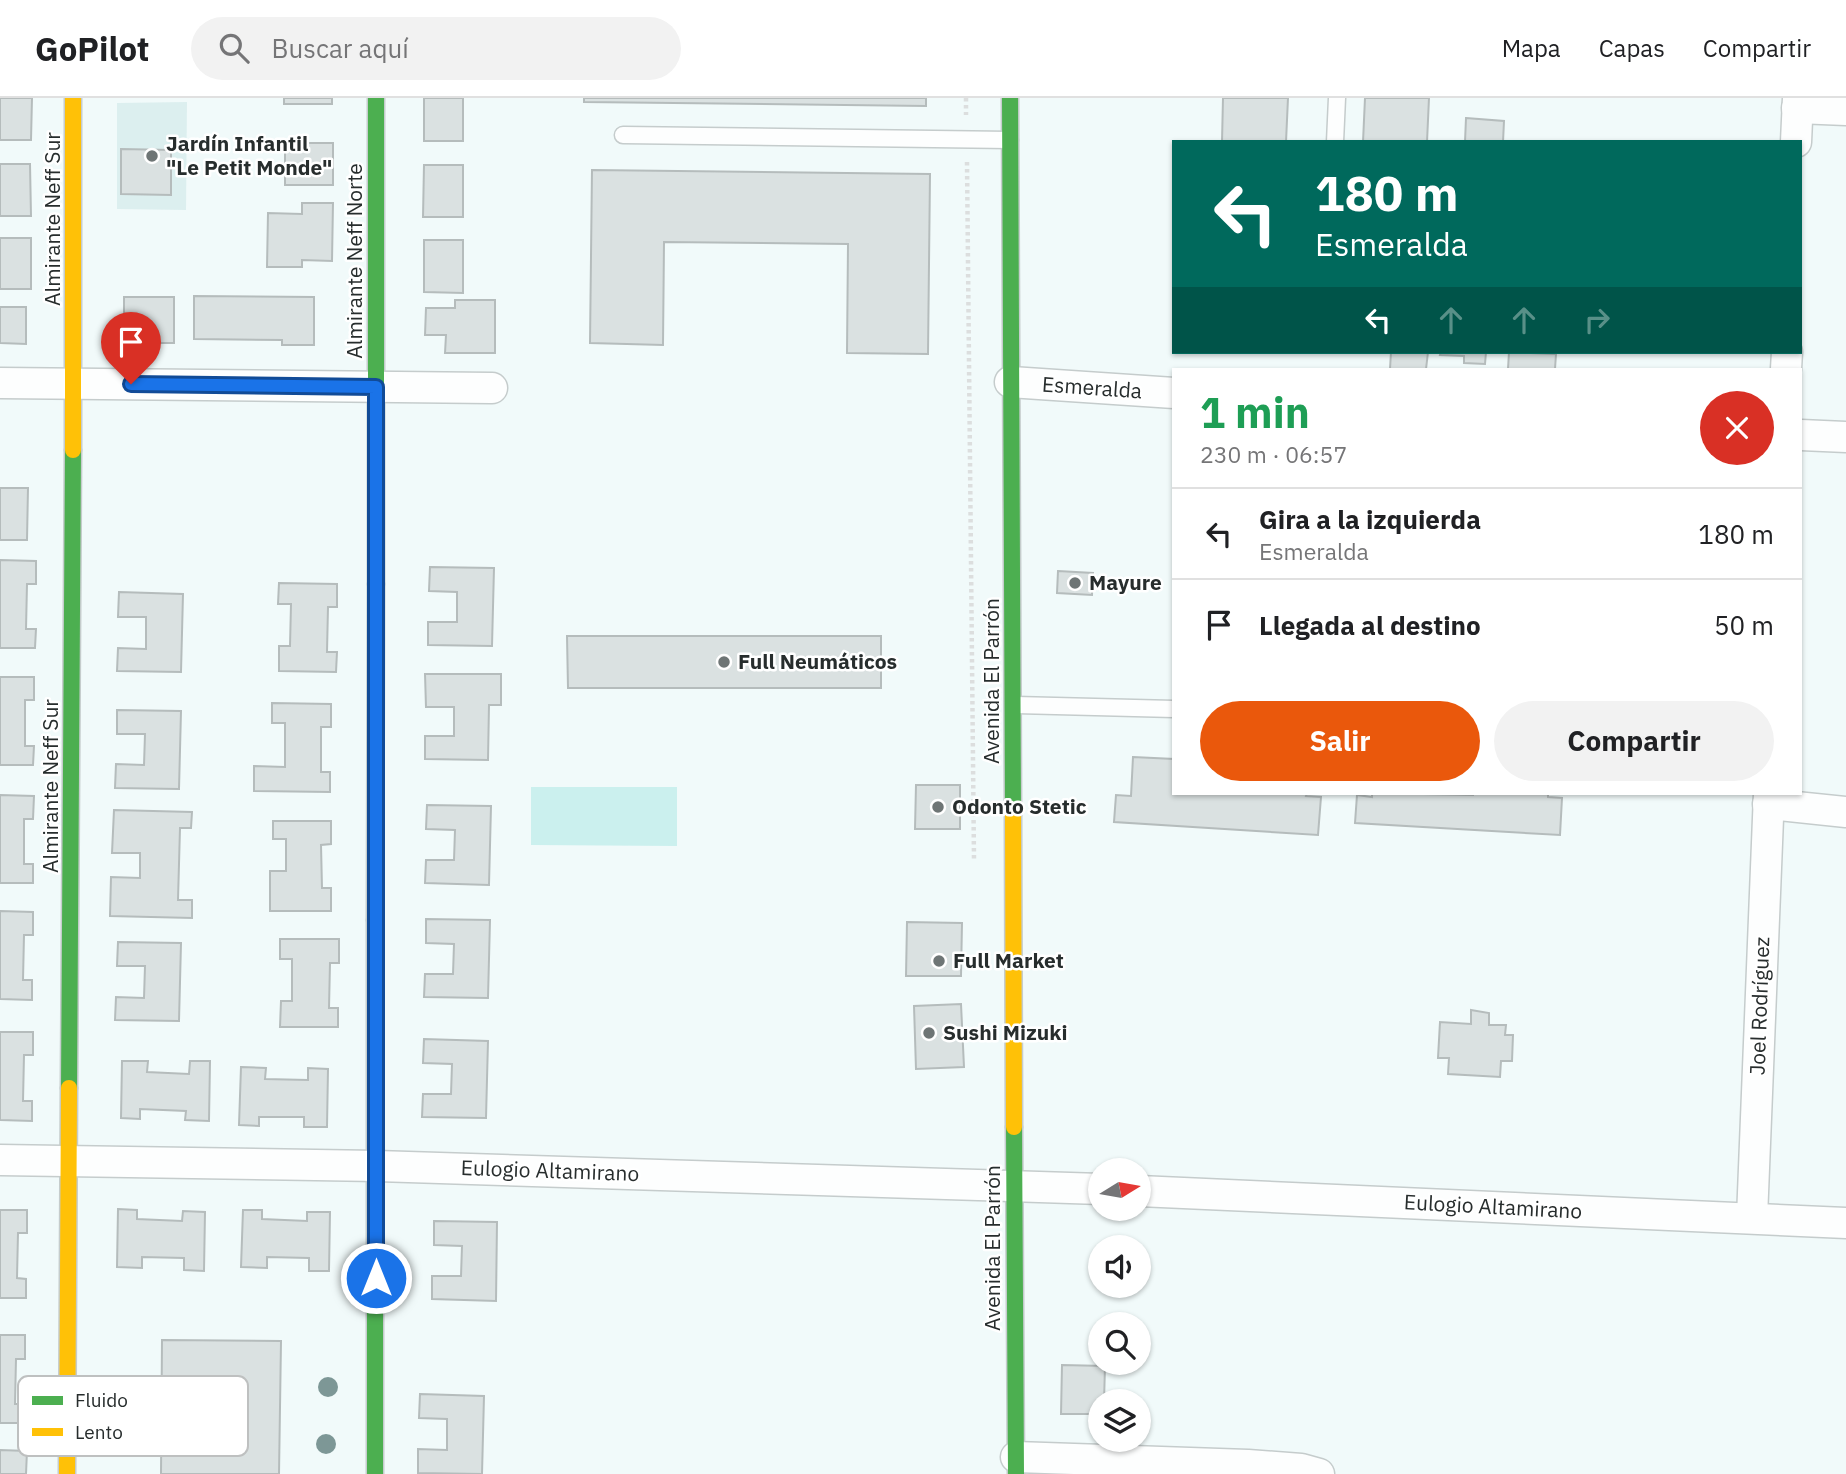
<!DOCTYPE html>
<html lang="es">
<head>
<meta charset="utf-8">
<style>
  body { margin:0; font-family:"IBM Plex Sans",sans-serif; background:#f2f2f2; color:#202124; height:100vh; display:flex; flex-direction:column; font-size:26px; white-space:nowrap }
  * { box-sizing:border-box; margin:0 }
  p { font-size:23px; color:#757577 }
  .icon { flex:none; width:38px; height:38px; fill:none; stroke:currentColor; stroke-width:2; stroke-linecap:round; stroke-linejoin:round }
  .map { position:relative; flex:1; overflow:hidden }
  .sheet { position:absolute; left:1172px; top:270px; width:630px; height:427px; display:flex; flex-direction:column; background:#fff; border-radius:0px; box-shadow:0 2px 5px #0004 }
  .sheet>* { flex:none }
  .top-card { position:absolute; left:1172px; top:42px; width:630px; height:214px; border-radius:0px; box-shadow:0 2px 5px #0004; background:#00695c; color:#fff; overflow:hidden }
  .needle { width:46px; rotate:79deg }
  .buttons { position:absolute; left:1088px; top:1060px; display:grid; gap:14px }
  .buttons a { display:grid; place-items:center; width:63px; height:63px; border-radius:50%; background:#fff; box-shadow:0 2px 5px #0004; font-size:35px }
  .pin { position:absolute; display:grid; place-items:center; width:60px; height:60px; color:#fff; margin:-72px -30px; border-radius:50% 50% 50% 0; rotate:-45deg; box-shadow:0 0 7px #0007 }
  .pin .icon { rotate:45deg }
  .me { position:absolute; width:77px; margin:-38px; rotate:0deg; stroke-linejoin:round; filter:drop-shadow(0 0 5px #0008) }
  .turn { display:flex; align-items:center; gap:24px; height:147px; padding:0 28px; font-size:32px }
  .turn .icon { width:91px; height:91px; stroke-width:2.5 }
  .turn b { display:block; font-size:49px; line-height:60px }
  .lanes { display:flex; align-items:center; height:66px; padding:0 28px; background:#0003; justify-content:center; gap:35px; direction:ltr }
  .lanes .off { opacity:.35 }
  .round { display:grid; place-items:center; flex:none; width:74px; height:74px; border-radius:37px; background:#f2f2f2 }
  .headline { display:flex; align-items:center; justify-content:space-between; height:119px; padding:0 28px }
  h1 { font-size:42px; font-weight:700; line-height:52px; color:#1e9e55 }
  .primary-button { display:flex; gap:14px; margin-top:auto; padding:14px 28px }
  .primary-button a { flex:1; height:80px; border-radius:42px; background:#ea580c; color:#fff; font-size:28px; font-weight:700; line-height:80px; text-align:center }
  .primary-button a+a { background:#f2f2f2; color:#202124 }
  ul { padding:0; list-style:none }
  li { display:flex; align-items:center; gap:21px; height:91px; padding:0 28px; border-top:2px solid #e0e0e0 }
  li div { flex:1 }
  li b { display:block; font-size:26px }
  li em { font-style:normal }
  header { display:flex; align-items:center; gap:42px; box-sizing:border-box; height:98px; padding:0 35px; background:#fff; border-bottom:2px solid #e0e0e0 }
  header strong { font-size:33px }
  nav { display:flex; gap:38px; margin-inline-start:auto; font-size:24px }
  .search { width:490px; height:63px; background:#f2f2f2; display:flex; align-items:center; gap:18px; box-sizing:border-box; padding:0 24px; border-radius:38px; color:#757577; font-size:26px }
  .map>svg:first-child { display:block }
  .built { fill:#dcefef }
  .green { fill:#cbf0ee }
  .building { fill:#dae1e1; stroke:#b5bcbc; stroke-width:2 }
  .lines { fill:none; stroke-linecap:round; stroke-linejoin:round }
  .lane-casing { stroke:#c5cccc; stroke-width:19 }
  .street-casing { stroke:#c5cccc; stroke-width:33 }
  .fast-casing { stroke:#c5cccc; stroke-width:19 }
  .slow-casing { stroke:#c5cccc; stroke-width:19 }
  .path { stroke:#dcdede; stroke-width:4.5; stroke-dasharray:3.5 3.5; stroke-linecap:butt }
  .lane { stroke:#fdfefe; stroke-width:16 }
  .street { stroke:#fdfefe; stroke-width:30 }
  .fast { stroke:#4caf50; stroke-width:16 }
  .slow { stroke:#ffc107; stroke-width:16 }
  .tree { fill:#7d9796 }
  .route-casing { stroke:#114b97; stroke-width:18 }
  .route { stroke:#1a73e8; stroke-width:12 }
  .poi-dot { fill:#6e7575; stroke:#fff; stroke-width:2.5 }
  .labels { text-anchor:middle; stroke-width:5; stroke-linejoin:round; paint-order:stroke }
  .poi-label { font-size:21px; font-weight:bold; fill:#272d2d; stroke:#fff; text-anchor:start }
  .street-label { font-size:21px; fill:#272d2d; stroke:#fff }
  .key { fill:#fff; stroke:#bec0c0; stroke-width:2 }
  .key-label { font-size:19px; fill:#272d2d }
</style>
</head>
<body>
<header>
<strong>GoPilot</strong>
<div class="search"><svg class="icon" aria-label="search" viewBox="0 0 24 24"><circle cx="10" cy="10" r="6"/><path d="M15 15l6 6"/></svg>Buscar aquí</div>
<nav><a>Mapa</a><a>Capas</a><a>Compartir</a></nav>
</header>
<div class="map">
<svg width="1846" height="1376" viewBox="0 0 1846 1376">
  <rect width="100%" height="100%" fill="#f1fafa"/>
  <!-- built -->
  <polygon class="built" points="187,4 186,112 117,111 117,5"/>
  <!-- green -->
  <polygon class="green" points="531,689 677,689 677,748 531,747"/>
  <!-- building -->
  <g class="building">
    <polygon points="0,0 32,0 31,42 0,42"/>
    <rect x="284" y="0" width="48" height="6"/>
    <rect x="424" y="0" width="39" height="43"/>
    <polygon points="584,0 926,0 926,8 584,4"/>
    <polygon points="1223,0 1288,0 1286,44 1222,44"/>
    <polygon points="1365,0 1429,0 1427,44 1363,44"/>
    <polygon points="1466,20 1504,23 1503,44 1465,44"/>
    <rect x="285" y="45" width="48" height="42"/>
    <polygon points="121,51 171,52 171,97 121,96"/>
    <polygon points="0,66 30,66 31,118 0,118"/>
    <polygon points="424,67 463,67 463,119 423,119"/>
    <polygon points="592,72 930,76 928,256 847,255 848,146 664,144 663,247 590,245"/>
    <polygon points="302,105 333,105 332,163 302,162 302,169 267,169 268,115 302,116"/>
    <rect x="0" y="140" width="31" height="51"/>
    <polygon points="424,142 463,142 463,195 424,194"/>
    <polygon points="194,198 314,199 314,247 282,247 282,242 194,241"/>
    <rect x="124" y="199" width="50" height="46"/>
    <polygon points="455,202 495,202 495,255 445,255 446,237 425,237 426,210 455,210"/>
    <polygon points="0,209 26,209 26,246 0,245"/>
    <polygon points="1391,254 1428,254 1426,271 1390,271"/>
    <polygon points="1441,254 1486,254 1485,266 1464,265 1464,258 1440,257"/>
    <polygon points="1509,254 1556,256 1555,271 1508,271"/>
    <polygon points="0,390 28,390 27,442 0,442"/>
    <polygon points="0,462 36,463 36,486 27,486 26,531 36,531 35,550 0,550"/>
    <polygon points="430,469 494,470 492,548 428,547 428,524 457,524 457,494 429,493"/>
    <polygon points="1058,473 1093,475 1092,497 1057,495"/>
    <polygon points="279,485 337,486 337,509 328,509 327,554 337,554 336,574 279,573 279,548 290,548 291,506 278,506"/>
    <polygon points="119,494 183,496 181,574 117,573 118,550 146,551 146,519 118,519"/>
    <polygon points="567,538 881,538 881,590 568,590"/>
    <polygon points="425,576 501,576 501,607 489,607 488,662 425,661 425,638 454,638 454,609 426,609"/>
    <polygon points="0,579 34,579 34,602 25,602 25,648 34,648 33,667 0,667"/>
    <polygon points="272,605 331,606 331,629 321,629 321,674 330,674 330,694 254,693 254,668 285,669 285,625 272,625"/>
    <polygon points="117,612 181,613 179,691 115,690 116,666 144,667 145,636 117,636"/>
    <polygon points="1133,659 1174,661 1174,695 1307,695 1306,698 1321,699 1318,737 1114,724 1116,697 1131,698"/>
    <polygon points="916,687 960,687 960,731 915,731"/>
    <polygon points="1372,695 1473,697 1473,695 1548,695 1548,699 1562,700 1560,737 1355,725 1357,697 1372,699"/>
    <polygon points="0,697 34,698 33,721 24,721 24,766 33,766 33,785 0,785"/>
    <polygon points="427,707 491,708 489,787 425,785 426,762 454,762 455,732 426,731"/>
    <polygon points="114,712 192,714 191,730 180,730 178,802 192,802 192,820 110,818 111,779 140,780 140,755 112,755"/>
    <polygon points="273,723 331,723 331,746 321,747 322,790 331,790 331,813 270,813 270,773 286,773 286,741 273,741"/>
    <polygon points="0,813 33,814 33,837 24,837 23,882 32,882 32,902 0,901"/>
    <polygon points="426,821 490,822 488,900 424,899 425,876 453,876 454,846 426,845"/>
    <polygon points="907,824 962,825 961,878 906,878"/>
    <polygon points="280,841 339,841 339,865 330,865 329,910 338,910 338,929 280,929 281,903 292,903 292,861 280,861"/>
    <polygon points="118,844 181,845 179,923 115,922 116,899 144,900 145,868 117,868"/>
    <polygon points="961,906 964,969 916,971 914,908"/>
    <polygon points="1471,912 1489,915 1489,927 1506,927 1505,937 1513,937 1512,963 1501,963 1500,979 1448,976 1449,960 1438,960 1440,924 1471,926"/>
    <polygon points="0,934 33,934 33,957 24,957 23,1003 32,1003 32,1023 0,1022"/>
    <polygon points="424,941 488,943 486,1020 422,1019 423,996 451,996 452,966 423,965"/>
    <polygon points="122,963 148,963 147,974 189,976 190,963 210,963 209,1023 185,1022 186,1013 140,1011 140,1021 121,1020"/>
    <polygon points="241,969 266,970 265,981 308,982 308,970 328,971 327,1029 304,1029 304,1019 259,1019 259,1028 239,1027"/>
    <polygon points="118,1111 137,1112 137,1121 182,1123 183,1113 205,1114 204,1173 184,1172 184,1160 142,1159 142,1170 117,1169"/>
    <polygon points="0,1112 27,1112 27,1135 18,1135 17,1180 26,1181 26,1200 0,1200"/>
    <polygon points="243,1112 262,1112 262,1121 307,1123 307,1114 330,1114 329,1173 309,1173 309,1160 267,1159 267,1170 241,1169"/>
    <polygon points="434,1123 497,1124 496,1203 432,1201 432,1178 461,1178 462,1148 434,1147"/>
    <polygon points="0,1237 25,1237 25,1261 16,1261 15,1306 24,1306 24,1325 0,1325"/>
    <polygon points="162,1242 281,1243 279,1376 161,1376"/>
    <polygon points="1062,1267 1105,1268 1104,1304 1101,1304 1101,1316 1061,1316"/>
    <polygon points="420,1296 484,1298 482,1376 418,1375 418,1351 447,1352 447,1321 419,1320"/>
    <polygon points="0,1352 27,1353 26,1376 0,1376"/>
  </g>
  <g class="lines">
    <!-- lane casing -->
    <g class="lane-casing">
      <g id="lane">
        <polyline points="623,37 1010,42"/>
        <polyline points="1335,44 1337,0"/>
        <polyline points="1014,607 1174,611"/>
      </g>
    </g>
    <!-- street casing -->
    <g class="street-casing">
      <g id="street">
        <polyline points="1797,10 1846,12"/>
        <polyline points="1796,44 1798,0"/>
        <polyline points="1786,271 1787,254"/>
        <polyline points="1010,284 1174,295"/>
        <polyline points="0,285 492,290"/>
        <polyline points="1801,337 1846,339"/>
        <polyline points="1768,706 1846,714"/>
        <polyline points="0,1062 377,1068 1101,1091"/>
        <polyline points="1139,1093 1846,1125"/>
        <polyline points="1752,1120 1769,695"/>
        <polyline points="1016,1359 1248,1367 1301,1371 1319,1376"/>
      </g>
    </g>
    <!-- fast casing -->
    <g class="fast-casing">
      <g id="fast">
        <polyline points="1010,0 1013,716"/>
        <polyline points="376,486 376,0"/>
        <polyline points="69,990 73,352"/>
        <polyline points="1014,1029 1016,1376"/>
        <polyline points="375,1376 375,822"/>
      </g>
    </g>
    <!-- slow casing -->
    <g class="slow-casing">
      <g id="slow">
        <polyline points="73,0 73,352"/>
        <polyline points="1013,716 1014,1029"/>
        <polyline points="375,822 376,486"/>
        <polyline points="67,1376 69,990"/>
      </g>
    </g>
    <!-- path -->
    <g class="path">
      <polyline points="966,0 966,17"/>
      <polyline points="967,64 974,762"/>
    </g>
    <!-- lane -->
    <use href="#lane" class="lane"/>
    <!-- street -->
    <use href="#street" class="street"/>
    <!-- fast -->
    <use href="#fast" class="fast"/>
    <!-- slow -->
    <use href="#slow" class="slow"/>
  </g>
  <!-- trees -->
  <g class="tree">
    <circle cx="328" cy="1289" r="10"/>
    <circle cx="326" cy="1346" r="10"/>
  </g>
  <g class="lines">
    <!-- route casing -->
    <g class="route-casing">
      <polyline id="route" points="131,286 376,289 376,1180"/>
    </g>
    <!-- route -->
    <use href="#route" class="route"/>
  </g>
  <!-- markers -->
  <g class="poi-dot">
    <circle cx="152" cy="58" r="7"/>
    <circle cx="1075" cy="485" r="7"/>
    <circle cx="724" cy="564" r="7"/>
    <circle cx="938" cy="709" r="7"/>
    <circle cx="939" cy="863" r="7"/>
    <circle cx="929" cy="935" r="7"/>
  </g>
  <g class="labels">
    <!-- poi labels -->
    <g class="poi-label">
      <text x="166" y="53">Jardín Infantil<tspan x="166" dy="24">"Le Petit Monde"</tspan></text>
      <text x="1089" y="492">Mayure</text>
      <text x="738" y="571">Full Neumáticos</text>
      <text x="952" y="716">Odonto Stetic</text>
      <text x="953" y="870">Full Market</text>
      <text x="943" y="942">Sushi Mizuki</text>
    </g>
    <!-- street labels -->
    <g class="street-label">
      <text transform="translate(53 121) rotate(-90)" y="7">Almirante Neff Sur</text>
      <text transform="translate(355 163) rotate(-90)" y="7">Almirante Neff Norte</text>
      <text transform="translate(1092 290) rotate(4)" y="7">Esmeralda</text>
      <text transform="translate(992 583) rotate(-90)" y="7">Avenida El Parrón</text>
      <text transform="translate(51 688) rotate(-90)" y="7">Almirante Neff Sur</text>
      <text transform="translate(1760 908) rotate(-88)" y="7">Joel Rodríguez</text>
      <text transform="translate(550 1073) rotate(2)" y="7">Eulogio Altamirano</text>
      <text transform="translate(1493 1109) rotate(3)" y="7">Eulogio Altamirano</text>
      <text transform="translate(993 1150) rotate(-90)" y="7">Avenida El Parrón</text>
    </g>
  </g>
  <!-- legend -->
  <rect x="18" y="1278" width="230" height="80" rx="10" class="key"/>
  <rect x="32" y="1298" width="31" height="9" fill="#4caf50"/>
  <rect x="32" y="1330" width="31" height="8" fill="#ffc107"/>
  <g class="key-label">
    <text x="75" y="1309">Fluido</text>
    <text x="75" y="1341">Lento</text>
  </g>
</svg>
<div class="buttons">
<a><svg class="needle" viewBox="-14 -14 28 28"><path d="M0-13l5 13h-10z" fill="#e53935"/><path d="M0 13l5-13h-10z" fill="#757577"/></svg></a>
<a><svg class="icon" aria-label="sound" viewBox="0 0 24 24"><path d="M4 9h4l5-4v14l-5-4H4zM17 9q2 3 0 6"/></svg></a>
<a><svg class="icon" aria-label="search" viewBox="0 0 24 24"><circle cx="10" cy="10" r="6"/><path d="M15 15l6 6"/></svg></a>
<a><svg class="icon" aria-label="layers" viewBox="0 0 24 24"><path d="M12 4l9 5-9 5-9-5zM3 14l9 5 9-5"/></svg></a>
</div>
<div class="pin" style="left:131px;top:286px;background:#d93025"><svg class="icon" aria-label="arrive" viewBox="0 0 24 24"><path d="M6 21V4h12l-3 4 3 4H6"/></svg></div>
<svg class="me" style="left:376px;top:1180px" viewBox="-20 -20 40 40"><circle r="17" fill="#1a73e8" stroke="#fff" stroke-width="3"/><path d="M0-11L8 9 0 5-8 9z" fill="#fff"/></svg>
<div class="top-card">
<div class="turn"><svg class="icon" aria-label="left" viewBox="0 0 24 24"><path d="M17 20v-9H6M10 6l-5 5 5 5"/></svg><div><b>180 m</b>Esmeralda</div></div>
<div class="lanes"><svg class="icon" aria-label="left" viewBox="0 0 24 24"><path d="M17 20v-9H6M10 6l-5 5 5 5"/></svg><svg class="icon off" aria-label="ahead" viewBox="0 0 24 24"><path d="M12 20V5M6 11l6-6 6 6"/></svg><svg class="icon off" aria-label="ahead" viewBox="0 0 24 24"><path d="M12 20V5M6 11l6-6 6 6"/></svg><svg class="icon off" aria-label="right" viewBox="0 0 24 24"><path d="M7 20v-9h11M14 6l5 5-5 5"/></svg></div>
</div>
<section class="sheet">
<div class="headline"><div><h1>1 min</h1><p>230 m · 06:57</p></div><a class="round" style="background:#d93025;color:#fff"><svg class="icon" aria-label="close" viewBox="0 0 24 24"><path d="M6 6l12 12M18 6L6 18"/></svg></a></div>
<ul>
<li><svg class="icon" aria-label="left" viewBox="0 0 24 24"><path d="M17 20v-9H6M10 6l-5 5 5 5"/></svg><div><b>Gira a la izquierda</b><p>Esmeralda</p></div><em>180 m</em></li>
<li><svg class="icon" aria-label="arrive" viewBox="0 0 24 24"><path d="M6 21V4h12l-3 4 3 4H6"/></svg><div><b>Llegada al destino</b></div><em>50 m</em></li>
</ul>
<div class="primary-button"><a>Salir</a><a>Compartir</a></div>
</section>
</div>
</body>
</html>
